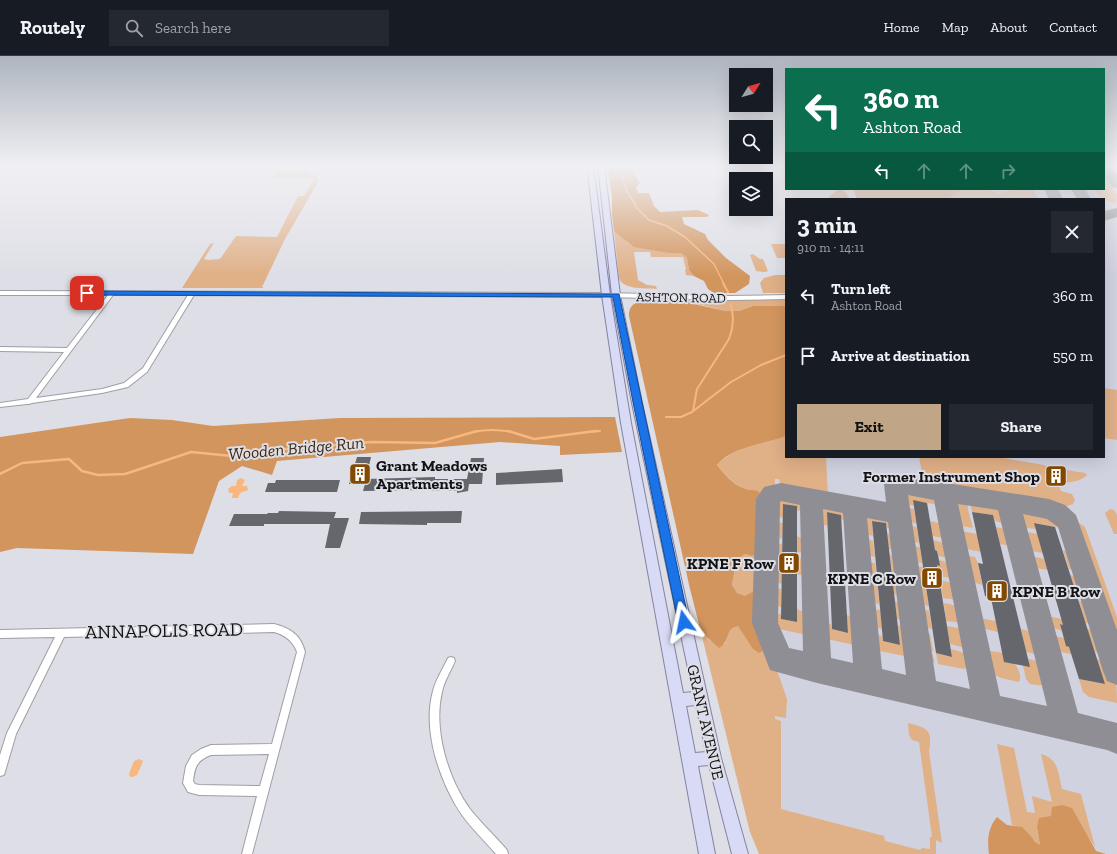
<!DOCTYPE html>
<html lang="en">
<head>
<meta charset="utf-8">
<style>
  body { margin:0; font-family:"Zilla Slab",serif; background:#242831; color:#f1f3f6; height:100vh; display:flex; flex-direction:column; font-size:15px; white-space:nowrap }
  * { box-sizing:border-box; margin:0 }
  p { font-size:13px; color:#9ea1a6 }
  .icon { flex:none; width:22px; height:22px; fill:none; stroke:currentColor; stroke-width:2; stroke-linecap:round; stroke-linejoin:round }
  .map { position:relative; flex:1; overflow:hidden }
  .drawer { position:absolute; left:785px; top:142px; width:320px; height:260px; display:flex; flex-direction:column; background:#171b24; border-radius:0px; box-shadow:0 4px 16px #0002 }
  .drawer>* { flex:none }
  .hud { position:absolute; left:785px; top:12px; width:320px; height:122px; border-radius:0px; box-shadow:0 4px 16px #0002; background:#0b6e4f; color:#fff; overflow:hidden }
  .needle { width:26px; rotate:53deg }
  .fabs { position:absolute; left:729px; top:12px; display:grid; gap:8px }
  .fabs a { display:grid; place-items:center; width:44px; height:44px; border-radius:0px; background:#171b24; box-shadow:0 4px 16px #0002; font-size:20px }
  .pin { position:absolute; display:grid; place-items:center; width:34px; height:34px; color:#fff; margin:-17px; border-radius:8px; box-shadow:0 2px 6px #0006 }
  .me { position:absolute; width:44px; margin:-22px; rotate:348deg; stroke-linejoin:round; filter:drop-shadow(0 0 3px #0008) }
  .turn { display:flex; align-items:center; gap:14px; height:84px; padding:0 12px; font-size:18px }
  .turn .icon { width:52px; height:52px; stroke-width:2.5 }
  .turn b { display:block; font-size:28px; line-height:34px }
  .lanes { display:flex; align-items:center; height:38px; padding:0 12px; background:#0003; justify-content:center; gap:20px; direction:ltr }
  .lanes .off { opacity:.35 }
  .round { display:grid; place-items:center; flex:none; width:42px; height:42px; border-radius:0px; background:#242831 }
  .summary { display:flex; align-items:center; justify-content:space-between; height:68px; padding:0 12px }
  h1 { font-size:24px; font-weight:700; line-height:30px }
  .button { display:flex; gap:8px; margin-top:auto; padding:8px 12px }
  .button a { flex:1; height:46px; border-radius:0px; background:#c0a687; color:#111; font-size:16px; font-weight:700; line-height:46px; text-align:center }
  .button a+a { background:#242831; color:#f1f3f6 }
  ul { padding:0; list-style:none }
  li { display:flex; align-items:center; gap:12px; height:60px; padding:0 12px }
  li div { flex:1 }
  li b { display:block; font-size:15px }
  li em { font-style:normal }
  header { display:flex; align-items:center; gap:24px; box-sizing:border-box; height:56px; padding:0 20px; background:#171b24; border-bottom:1px solid #363941 }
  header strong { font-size:19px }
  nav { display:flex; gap:22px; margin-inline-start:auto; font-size:14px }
  .search { width:280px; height:36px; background:#242831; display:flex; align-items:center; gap:10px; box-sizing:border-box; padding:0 14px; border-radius:0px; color:#9ea1a6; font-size:15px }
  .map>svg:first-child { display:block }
  .built { fill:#d1d2e0 }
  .green { fill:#e0b087 }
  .forest { fill:#d2955d }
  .water { fill:#f7b77e }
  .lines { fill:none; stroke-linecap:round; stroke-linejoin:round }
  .stream-far2 { stroke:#f7b77e; stroke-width:1.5 }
  .stream-far1 { stroke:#f7b77e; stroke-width:2 }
  .stream { stroke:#f7b77e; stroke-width:2.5 }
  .taxiway { fill:#8e8e94; fill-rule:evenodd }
  .building { fill:#66676d }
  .minor-casing { stroke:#9e9ea5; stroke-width:2 }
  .primary-casing { stroke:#8284a2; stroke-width:2 }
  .minor { fill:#fff; fill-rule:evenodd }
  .primary { fill:#d9daf5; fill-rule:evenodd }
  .route { fill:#1a73e8; stroke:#114b97 }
  .labels { text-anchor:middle; stroke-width:4; stroke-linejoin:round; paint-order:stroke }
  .far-street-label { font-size:13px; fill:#121215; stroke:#dedee6 }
  .poi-label { font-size:16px; font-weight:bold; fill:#121215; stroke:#dedee6; text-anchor:end }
  .street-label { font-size:16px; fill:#121215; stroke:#dedee6 }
  .water-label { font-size:17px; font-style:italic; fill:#3e250c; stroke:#dedee6 }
  .near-street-label { font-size:19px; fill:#121215; stroke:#dedee6 }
</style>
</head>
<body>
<header>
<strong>Routely</strong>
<div class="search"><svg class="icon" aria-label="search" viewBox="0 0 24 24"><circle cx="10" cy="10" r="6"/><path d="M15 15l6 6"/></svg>Search here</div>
<nav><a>Home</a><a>Map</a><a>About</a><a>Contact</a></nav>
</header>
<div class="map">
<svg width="1117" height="798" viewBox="0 0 1117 798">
  <rect width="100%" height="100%" fill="#dedee6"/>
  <!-- built -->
  <polygon class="built" points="1104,109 1117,109 1117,798 821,798 750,776 701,576 786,249 786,401 1104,401 1104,143 871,143 864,133 1104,133"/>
  <!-- green -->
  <g class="green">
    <polygon points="277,115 352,115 308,116 310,119 318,118 316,122 318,126 285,183 262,231 264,232 182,232 210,188 214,187 204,203 208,204 220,203 236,180 277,181 298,140 304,140 314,123 311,122 253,122 274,121"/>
    <polygon points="1104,119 1117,138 1116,148 1101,143 1095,133 1104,133"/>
    <polygon points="968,133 986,133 998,138 1009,135 1009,133 1033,133 1038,143 947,143 961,134"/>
    <path d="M 614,175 L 624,181 L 628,187 L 669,197 L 681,197 L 687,202 L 689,214 L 694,220 L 686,219 L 685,213 L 686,213 L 683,201 L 651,201 L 650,196 L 634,196 L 638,224 L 647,229 L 656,230 L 657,233 C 646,232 623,234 619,222 Z"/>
    <polygon points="771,188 785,188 786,202 777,202"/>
    <polygon points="753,198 760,203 763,203 768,215 765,216 756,215 750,199"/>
    <polygon points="775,219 786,219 786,237 763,237 760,227 764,222"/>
    <polygon points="724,244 786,244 786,250 753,250 739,255 726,255 702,249 678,246 648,245"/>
    <polygon points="1104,332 1117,334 1117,384 1104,382"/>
    <path d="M 786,380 L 786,401 L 826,401 L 828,440 L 781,432 L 779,423 L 775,423 L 775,432 L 768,435 L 763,440 C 755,431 750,436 741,431 C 731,425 724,418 717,409 C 732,391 764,388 786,380 Z"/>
    <polygon points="919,401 998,401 1044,409 1048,411 1053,427 1064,429 1059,430 1061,435 1072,438 1075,444 1073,448 1062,452 946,432 924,427"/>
    <path d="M 1059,413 L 1085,417 L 1087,419 C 1081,425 1072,426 1064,427 Z"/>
    <polygon points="910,433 932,436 940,442 941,449 913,445 914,450 905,447 903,437"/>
    <path d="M 779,440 C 789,440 805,442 807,454 L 805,456 L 797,454 L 797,450 L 783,448 L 783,462 L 776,460 L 773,457 L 773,446 L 775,442 Z"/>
    <polygon points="959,442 967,442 968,454 973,472 962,470 956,466 952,447"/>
    <path d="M 969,443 C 987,446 1003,444 1006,465 L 1002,467 L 995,465 L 993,459 L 972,456 Z"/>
    <polygon points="826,448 843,451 851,458 851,462 848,465 841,463 841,459 827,456 828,470 820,468 817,465 817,452 821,449"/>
    <polygon points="908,452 914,453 917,468 906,464 905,453"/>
    <path d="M 1026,453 C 1039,455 1058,455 1064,468 L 1061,472 L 1035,467 L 1036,473 L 1027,472 L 1020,468 L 1017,459 L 1023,454 Z"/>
    <polygon points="1110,453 1114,454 1117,459 1117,478 1114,478 1105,457"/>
    <polygon points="867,456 888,460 895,465 896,472 887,472 886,467 872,465 873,480 866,478 863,475 861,463 863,459"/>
    <polygon points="930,465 944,468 948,481 944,482 932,480"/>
    <polygon points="774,466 783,467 782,483 773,479 772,469"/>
    <polygon points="1079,467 1085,471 1117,561 1117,591 1076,471"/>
    <path d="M 910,470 L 917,471 L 919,487 C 910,485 908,481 907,472 Z"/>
    <path d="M 996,471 C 1008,473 1010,476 1013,488 L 1011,490 L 1000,488 Z"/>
    <polygon points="961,475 977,478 981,496 962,492 958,479"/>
    <polygon points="1026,476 1038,478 1043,497 1031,495 1025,491 1022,479 1023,477"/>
    <polygon points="887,477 897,481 898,493 889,493"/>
    <polygon points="797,480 807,485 805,497 797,496"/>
    <path d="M 868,483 L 873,485 L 875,501 C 865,499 863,495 864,486 Z"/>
    <polygon points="933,484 948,488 951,501 947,502 938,500 937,495 935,494"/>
    <polygon points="775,487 782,488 782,505 772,500 773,488"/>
    <polygon points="912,490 920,491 922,507 916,506 911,501 910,494"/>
    <path d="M 760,493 L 759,542 L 755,537 L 752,536 L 745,540 L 737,537 L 732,529 C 734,519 735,503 745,498 L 752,500 L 758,498 Z"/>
    <path d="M 1063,494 C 1074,497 1077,502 1078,514 L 1069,513 Z"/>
    <polygon points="890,499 900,503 901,515 900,517 892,516"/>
    <polygon points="964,499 975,501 978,507 982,529 973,526 973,530 969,529 962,500"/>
    <polygon points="1031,500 1044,503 1048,514 1030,511 1028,502"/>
    <polygon points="797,502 804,503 807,508 807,517 805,520 797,518"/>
    <path d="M 939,504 C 950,507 954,509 955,521 L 951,522 L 939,520 L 937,509 L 939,509 Z"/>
    <polygon points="867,506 875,507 877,524 871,522 867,519 866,510"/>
    <path d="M 774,509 L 782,510 L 782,528 C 771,525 771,521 771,511 Z"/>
    <polygon points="917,510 923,511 925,528 920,527 914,523 913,513"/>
    <path d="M 1070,519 C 1082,521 1084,527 1088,538 L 1086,541 L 1077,539 Z"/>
    <polygon points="892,521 903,525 905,538 903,540 894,538"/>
    <polygon points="940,524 952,527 957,530 959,543 958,544 943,542"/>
    <path d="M 872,528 L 878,529 L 879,548 C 869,546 868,542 867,532 Z"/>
    <polygon points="917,531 926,532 929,550 923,549 918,545 915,537"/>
    <polygon points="774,532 781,533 781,551 774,549 771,545 771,534"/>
    <polygon points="895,545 906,549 908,559 906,565 897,563"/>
    <polygon points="1079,545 1090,549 1096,565 1093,568 1085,567"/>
    <path d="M 944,547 C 955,549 966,552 963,567 L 946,565 Z"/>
    <polygon points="797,553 808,558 809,577 806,579 775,572 770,560 772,557 781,558 781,563 797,566"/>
    <polygon points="872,553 880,554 882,573 875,571 871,568 869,556"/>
    <path d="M 922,553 L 929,555 L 932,573 C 921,571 920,566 918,556 Z"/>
    <polygon points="847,559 854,561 857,564 859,590 822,582 820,569 824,567 831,568 832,573 848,577"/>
    <polygon points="1043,559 1062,563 1063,569 1060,568 1062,575 1048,570"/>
    <polygon points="975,561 996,565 998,576 977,571"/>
    <path d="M 898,569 C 913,573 910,585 912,598 L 909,601 L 875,594 L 872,589 L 872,581 L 874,578 L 882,580 L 883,585 L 900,589 Z"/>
    <path d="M 738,570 L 743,577 L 764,595 L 769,591 L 787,643 L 786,662 L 775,660 L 775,663 L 781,665 L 781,753 L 884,780 L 885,785 L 920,794 L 922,792 L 930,793 L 930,781 L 932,781 L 919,686 L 912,684 L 909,679 L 908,667 C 927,672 933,673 929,695 L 942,787 L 936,784 L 936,798 L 759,798 L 750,776 L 701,576 L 710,585 L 725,588 C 728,580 728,572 738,570 Z"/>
    <polygon points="947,570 958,572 964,575 968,590 961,591 950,588"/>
    <path d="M 1021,573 C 1035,576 1037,581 1041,595 L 1040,597 L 1036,598 L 1026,596 Z"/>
    <path d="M 1087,573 C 1100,575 1103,583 1106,594 L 1104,597 L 1095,596 Z"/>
    <path d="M 924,577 L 930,578 L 933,594 L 932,596 L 935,607 C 924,601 923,592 922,581 Z"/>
    <path d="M 1054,580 L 1064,582 L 1072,598 C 1061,596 1053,596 1050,584 L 1051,581 Z"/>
    <path d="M 951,593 C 961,596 973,597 970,610 L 964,613 L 938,608 L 936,597 L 952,601 Z"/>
    <path d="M 982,594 C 988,595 996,595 1002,597 C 1011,601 1024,616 1019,626 C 997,621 982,620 982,594 Z"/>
    <path d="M 1028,603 C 1042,605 1047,612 1048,626 C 1042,631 1037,629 1030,628 L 1026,623 L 1023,610 Z"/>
    <path d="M 1097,603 C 1117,606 1117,629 1117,647 L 1089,641 L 1083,636 L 1079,623 L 1104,628 Z"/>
    <path d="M 997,688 L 1014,692 L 1027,756 L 1035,757 L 1032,740 L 1052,746 L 1041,698 C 1059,703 1058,717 1062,733 L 1081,738 L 1095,791 L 1079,768 L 1077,761 C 1057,760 1051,755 1037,771 L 1040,790 C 1027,781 1031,773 1012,769 Z"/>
  </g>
  <!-- forest -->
  <g class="forest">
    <polygon points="611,112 631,112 640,127 636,131 638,137 649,137 654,150 660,156 698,154 709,159 707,161 682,161 684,168 705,178 708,184 726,202 750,220 749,228 735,237 714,237 708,233 704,225 694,220 689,214 687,202 681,197 669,197 634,191 614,175 612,159 612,140 608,115"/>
    <polygon points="838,133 843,133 850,143 827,143"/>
    <polygon points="853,133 968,133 961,134 947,143 857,143"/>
    <path d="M 648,245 L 689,247 L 726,255 L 739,255 L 753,250 L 786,250 L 786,380 C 765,388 731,391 717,409 C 724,418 733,428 743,432 C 752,436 756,431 763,440 L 760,493 L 758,498 L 752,500 L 745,498 C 735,503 734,519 732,529 L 737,537 L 745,540 L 752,536 L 755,537 L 759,542 L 761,566 L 769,591 L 759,597 L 753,593 L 738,570 C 724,573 731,585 719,592 L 701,576 L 690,533 L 629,260 C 629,247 637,246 648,245 Z"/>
    <polygon points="615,361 622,396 560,399 560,390 500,386 277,405 272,419 242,410 219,425 193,498 17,492 0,496 0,381 130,362 172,364 213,370 340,362"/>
    <path d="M 1062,749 L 1072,752 L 1096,795 L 1106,798 L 989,798 C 987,784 988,772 997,761 L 1007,769 L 1022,771 L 1030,779 L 1035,786 L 1040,789 L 1037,771 L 1039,762 L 1051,760 L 1052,751 Z"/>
  </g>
  <!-- water -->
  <g class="water">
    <polygon points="241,422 245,424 242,430 247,430 248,434 240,437 238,442 232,442 233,437 229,437 228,433 232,430 236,430 237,424"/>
    <polygon points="139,703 143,705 137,719 132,721 130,721 129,718 134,705"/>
  </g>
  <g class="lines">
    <!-- stream-far2 -->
    <polyline class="stream-far2" points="620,109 621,118 627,135 637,152 649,164 667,170 685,181 714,208 724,228"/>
    <!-- stream-far1 -->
    <g class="stream-far1">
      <polyline points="723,227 728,236"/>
      <polyline points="693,355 697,333 729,283 732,273 733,262 731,248"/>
      <polyline points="666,361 681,361 692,356 731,326 761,309 786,299"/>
      <path d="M 473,376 C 487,373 498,373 512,376"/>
      <polyline points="588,376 600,375"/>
    </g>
    <!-- stream -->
    <g class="stream">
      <polyline points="508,375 534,383 596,375"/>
      <polyline points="0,418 22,407 69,403 82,415 98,419 125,418 191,396 232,400 261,395 372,386 435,387 477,375"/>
    </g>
    <!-- taxiway -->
    <g class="taxiway">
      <polygon points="1104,109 1110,109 1117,118 1117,132 1112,131 1104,119"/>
      <polygon points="1044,133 1058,133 1063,143 1049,143"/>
      <polygon points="1071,133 1085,133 1091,143 1077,143"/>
      <polygon points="1117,152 1117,161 1104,165 1104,155"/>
      <path d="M 895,419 L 1049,443 L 1065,449 L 1076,459 L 1117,574 L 1117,629 L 1107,625 L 1103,615 L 1058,471 L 1047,463 L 1023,458 L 1078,657 L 1117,667 L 1117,698 L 1107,694 L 817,627 L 770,614 L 752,567 L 756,443 L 764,431 L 781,427 L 886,446 L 884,428 L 887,421 ZM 908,439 L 934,444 L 970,633 L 936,625 ZM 781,445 L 800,449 L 803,595 L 789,592 L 778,567 L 780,446 ZM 958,448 L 998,454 L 1047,650 L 1000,640 ZM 823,453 L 843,457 L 853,607 L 831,602 ZM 867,462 L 888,466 L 906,619 L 882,613 Z"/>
    </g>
  </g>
  <!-- building -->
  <g class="building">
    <polygon points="357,401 371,401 366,423 435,421 435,423 467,423 471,402 484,402 482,428 469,428 468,435 457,437 457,435 433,435 423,434 363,435 365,428 349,428"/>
    <polygon points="1048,411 1059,413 1064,429 1053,427"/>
    <polygon points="562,413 563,426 496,429 496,417"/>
    <polygon points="276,424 340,424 337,436 265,436 268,427 275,427"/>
    <polygon points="913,444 927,447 935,494 937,495 939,504 940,510 937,509 952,601 936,597"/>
    <polygon points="783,448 797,450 797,566 781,563"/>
    <polygon points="279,455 336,456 334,462 349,462 340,492 325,492 330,468 264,468 264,470 229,470 234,458 267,458 268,457 278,457"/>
    <polygon points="462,455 461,467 427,467 427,469 359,468 361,456"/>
    <polygon points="827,456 841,459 848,577 832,573"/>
    <polygon points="972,456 993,459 1030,611 1004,606 991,542 985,540 978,507 983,508"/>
    <polygon points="872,465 886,467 900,589 883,585"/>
    <polygon points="1034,467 1055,471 1105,628 1079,623 1069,591 1066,590 1060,568 1063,569"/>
  </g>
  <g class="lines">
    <!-- minor casing -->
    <g class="minor-casing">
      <g id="minor">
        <path d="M 0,235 L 606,237 L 730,240 L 786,239 L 786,243 L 730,244 L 606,241 L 194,239 L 147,316 L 128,331 L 102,337 L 32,347 L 29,348 L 27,348 L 0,351 L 0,347 L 28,343 L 64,296 L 0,295 L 0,291 L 67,292 L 108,239 L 0,239 ZM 113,239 L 188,239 L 143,312 L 124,327 L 102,333 L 36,342 Z"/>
        <path d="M 274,568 C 290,572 301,579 305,596 L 252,798 L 242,798 L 257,740 L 199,739 L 188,736 L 183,727 L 186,710 L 192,699 L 201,693 L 211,689 L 272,688 L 297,596 C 293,585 285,579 274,576 L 64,581 L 16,678 L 4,719 L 0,720 L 0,699 L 7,677 L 55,581 L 0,582 L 0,574 ZM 269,698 L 260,730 L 199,729 L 195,728 L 193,725 C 195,711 196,705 211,699 Z"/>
        <path d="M 451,601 L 454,602 L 455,605 C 451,615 444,625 442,636 C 433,673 448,723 470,753 C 481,767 495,780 507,794 L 508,798 L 496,798 C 485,785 472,773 462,759 C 440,727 422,674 433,635 C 436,623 443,613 448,602 Z"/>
      </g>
    </g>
    <!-- primary casing -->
    <g class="primary-casing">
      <path id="primary" d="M 587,109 L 593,109 L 610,239 L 631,367 L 683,637 L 693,636 L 632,347 L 612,239 L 598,109 L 604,109 L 620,239 L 642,347 L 721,702 L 748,798 L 732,798 L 709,709 L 698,710 L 715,798 L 699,798 L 621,367 L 602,239 ZM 696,649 L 706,696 L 695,697 L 686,650 Z"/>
    </g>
    <!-- minor -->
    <use href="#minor" class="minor"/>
    <!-- primary -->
    <use href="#primary" class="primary"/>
  </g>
  <!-- sky -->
  <linearGradient id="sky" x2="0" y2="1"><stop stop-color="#aeb5be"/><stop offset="0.5" stop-color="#f0f0f4"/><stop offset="1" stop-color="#f0f0f4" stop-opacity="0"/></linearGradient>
  <rect width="1117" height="220" fill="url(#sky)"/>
  <!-- route -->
  <polygon class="route" points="87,235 619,238 689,566 688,570 684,571 680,570 678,566 633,346 613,241 85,239 84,237"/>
  <!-- icons -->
  <defs>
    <g id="building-square" transform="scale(1.15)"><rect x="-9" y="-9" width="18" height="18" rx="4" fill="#834900" stroke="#dedee6"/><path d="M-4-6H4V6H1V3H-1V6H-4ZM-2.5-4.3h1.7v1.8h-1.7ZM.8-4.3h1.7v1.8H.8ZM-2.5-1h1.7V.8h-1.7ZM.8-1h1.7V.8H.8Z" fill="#fff"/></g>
  </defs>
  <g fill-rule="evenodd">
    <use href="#building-square" x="360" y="418"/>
    <use href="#building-square" x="1056" y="420"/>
    <use href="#building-square" x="789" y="507"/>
    <use href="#building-square" x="932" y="522"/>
    <use href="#building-square" x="997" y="535"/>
  </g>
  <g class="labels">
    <!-- far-street labels -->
    <g class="far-street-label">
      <text transform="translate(681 241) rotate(1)" y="5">ASHTON ROAD</text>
    </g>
    <!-- poi labels -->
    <g class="poi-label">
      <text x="376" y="415" text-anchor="start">Grant Meadows<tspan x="376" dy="18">Apartments</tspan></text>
      <text x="1040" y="426">Former Instrument Shop</text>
      <text x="774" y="513">KPNE F Row</text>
      <text x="916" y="528">KPNE C Row</text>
      <text x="1012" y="541" text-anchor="start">KPNE B Row</text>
    </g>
    <!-- street labels -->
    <g class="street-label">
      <text transform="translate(706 666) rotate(77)" y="6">GRANT AVENUE</text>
    </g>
    <!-- water labels -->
    <g class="water-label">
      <text transform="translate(296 392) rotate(-5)" y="6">Wooden Bridge Run</text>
    </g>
    <!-- near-street labels -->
    <g class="near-street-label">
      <text transform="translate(164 574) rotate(-1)" y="7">ANNAPOLIS ROAD</text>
    </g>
  </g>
</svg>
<div class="fabs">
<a><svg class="needle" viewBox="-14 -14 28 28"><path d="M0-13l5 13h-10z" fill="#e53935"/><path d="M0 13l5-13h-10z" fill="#9ea1a6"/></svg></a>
<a><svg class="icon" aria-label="search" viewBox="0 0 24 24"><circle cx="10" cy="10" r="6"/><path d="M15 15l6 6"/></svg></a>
<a><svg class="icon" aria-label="layers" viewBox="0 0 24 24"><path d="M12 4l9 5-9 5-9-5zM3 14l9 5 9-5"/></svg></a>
</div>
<div class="pin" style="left:87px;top:237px;background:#d93025"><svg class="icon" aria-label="arrive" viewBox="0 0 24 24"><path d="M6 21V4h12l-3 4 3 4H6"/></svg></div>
<svg class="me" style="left:684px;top:566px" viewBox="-20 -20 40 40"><path d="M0-17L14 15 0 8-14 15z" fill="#1a73e8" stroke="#fff" stroke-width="4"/></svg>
<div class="hud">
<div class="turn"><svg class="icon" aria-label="left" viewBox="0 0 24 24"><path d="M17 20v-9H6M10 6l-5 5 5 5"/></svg><div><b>360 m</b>Ashton Road</div></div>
<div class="lanes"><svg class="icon" aria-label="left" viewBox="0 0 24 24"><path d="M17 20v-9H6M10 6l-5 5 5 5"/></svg><svg class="icon off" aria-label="ahead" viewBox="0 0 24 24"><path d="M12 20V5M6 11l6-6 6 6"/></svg><svg class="icon off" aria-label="ahead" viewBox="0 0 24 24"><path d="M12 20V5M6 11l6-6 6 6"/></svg><svg class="icon off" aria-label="right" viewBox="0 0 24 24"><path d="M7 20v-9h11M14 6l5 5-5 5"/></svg></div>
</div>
<section class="drawer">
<div class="summary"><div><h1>3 min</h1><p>910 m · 14:11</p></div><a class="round"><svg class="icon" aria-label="close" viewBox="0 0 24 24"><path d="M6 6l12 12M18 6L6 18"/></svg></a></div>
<ul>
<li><svg class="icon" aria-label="left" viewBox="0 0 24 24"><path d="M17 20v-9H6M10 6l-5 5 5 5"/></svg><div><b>Turn left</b><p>Ashton Road</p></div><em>360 m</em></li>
<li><svg class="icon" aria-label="arrive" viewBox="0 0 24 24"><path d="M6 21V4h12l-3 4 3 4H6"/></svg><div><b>Arrive at destination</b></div><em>550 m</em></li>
</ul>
<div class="button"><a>Exit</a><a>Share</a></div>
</section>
</div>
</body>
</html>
